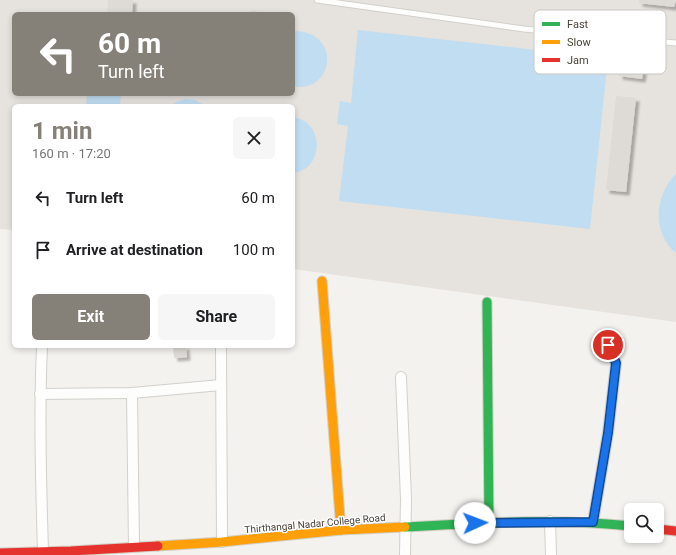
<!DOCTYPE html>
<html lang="en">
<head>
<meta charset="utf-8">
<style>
  body { margin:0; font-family:Roboto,sans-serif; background:#f6f6f6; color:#202124; height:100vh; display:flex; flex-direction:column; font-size:15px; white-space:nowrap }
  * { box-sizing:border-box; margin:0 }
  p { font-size:13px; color:#757577 }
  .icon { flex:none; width:22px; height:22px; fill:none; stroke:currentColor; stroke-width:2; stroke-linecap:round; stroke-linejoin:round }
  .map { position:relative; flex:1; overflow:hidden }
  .panel { position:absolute; left:12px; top:104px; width:283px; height:244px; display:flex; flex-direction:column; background:#fff; border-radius:6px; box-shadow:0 2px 6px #0003 }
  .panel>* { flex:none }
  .hud { position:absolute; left:12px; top:12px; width:283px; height:84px; border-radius:6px; box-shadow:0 2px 6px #0003; background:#868178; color:#fff; overflow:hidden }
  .buttons { position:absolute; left:624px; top:503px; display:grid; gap:8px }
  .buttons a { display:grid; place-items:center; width:40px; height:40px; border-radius:6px; background:#fff; box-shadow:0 2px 6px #0003; font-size:20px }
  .pin { position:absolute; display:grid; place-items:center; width:34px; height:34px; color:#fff; margin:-17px; border:2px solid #fff; border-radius:50%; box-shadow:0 1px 4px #0007 }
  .me { position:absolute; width:44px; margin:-22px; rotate:88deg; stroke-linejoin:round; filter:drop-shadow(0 0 3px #0008) }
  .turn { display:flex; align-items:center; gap:14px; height:84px; padding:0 20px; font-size:18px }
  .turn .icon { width:52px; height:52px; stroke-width:2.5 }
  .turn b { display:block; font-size:28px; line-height:34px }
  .round { display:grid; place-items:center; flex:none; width:42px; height:42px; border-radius:6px; background:#f6f6f6 }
  .summary { display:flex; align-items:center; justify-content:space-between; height:68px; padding:0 20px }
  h1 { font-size:24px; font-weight:700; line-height:30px; color:#868178 }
  .primary-button { display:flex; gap:8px; margin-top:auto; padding:8px 20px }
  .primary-button a { flex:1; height:46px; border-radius:6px; background:#868178; color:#fff; font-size:16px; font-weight:700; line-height:46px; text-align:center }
  .primary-button a+a { background:#f6f6f6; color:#202124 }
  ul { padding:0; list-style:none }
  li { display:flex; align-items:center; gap:12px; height:52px; padding:0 20px }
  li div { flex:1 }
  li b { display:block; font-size:15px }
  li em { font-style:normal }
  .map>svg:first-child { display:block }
  .industrial { fill:#e6e2de; fill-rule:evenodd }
  .water { fill:#c0ddf1 }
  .building { fill:#dedbd6; filter:url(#shadow) }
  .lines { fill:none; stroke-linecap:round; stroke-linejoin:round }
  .lane-casing { stroke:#d2d0cb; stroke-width:7 }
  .street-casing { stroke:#d2d0cb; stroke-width:12 }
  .fast-casing { stroke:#d3cfc5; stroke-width:11 }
  .slow-casing { stroke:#d3cfc5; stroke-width:11 }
  .jam-casing { stroke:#d3cfc5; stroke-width:11 }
  .lane { stroke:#fdfdfc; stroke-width:5 }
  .street { stroke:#fdfdfc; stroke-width:10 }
  .fast { stroke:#30b455; stroke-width:9 }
  .slow { stroke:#ff9f0a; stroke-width:9 }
  .jam { stroke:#e5322d; stroke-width:9 }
  .route-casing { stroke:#114b97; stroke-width:10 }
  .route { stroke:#1a73e8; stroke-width:7 }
  .labels { text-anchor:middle; stroke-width:3; stroke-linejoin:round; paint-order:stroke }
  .street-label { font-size:10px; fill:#4b4439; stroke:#fff }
  .key { fill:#fff; stroke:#c9c7c4; stroke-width:1 }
  .key-label { font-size:11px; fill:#4b4439 }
</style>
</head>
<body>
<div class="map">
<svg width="676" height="555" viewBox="0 0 676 555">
  <defs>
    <filter id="shadow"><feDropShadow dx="3.5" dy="3.5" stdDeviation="1" flood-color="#0004"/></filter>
  </defs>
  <rect width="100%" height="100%" fill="#f4f2ee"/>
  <!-- industrial -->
  <path class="industrial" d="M 0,0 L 676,0 L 676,322 L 293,269 L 293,106 L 14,106 L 14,230 L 0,229 ZM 14,14 L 293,14 L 293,94 L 14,94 Z"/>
  <!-- water -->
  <g class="water">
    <polygon points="358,30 608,58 590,229 339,201 348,126 337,124 340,101 351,103"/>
    <path d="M 296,31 C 344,34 331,95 293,86 L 293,32 Z"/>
    <polygon points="87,94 121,94 120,106 86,106"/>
    <polygon points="185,99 195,100 206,106 171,106 176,102"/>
    <path d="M 293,117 C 324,121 325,169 293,173 Z"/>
    <path d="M 676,174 L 676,253 C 651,232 655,195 676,174 Z"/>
  </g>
  <!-- building -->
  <g class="building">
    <polygon points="108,0 133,0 132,14 107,14"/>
    <polygon points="639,0 675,0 674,7 639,3"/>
    <polygon points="253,10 255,10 260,14 247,14"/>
    <polygon points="621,56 645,59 642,79 619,76"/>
    <polygon points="616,96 636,98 626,192 606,190"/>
    <polygon points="173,346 186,346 187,357 174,358"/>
  </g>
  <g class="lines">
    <!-- lane casing -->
    <g class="lane-casing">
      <polyline id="lane" points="317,0 524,29 676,43"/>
    </g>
    <!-- street casing -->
    <g class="street-casing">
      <g id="street">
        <path d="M 42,346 C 39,415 41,483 43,552"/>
        <polyline points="221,346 222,542"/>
        <polyline points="401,377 406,499 405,555"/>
        <polyline points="132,393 134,547"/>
        <polyline points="40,394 132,393 221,385"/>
        <polyline points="550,521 551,555"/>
        <polyline points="593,522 608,433 616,363 608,345"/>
      </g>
    </g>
    <!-- fast casing -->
    <g class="fast-casing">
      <g id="fast">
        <polyline points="487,302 489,523"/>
        <path d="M 405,527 C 480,523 556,518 631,526"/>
      </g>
    </g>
    <!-- slow casing -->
    <g class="slow-casing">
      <g id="slow">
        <polyline points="322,281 341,530"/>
        <polyline points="158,546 222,542 341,530 405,527"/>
      </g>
    </g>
    <!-- jam casing -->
    <g class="jam-casing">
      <g id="jam">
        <polyline points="657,529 676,531"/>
        <polyline points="0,553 71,551 158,546"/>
      </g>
    </g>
    <!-- lane -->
    <use href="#lane" class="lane"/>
    <!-- street -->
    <use href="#street" class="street"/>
    <!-- fast -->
    <use href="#fast" class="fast"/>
    <!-- slow -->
    <use href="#slow" class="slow"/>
    <!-- jam -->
    <use href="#jam" class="jam"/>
  </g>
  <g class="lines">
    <!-- route casing -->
    <g class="route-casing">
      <polyline id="route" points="475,523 593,522 608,433 616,363 608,345"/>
    </g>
    <!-- route -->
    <use href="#route" class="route"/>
  </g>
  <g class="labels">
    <!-- street labels -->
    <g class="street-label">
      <text transform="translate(315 523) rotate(-5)" y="4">Thirthangal Nadar College Road</text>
    </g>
  </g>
  <!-- legend -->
  <rect x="534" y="10" width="132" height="64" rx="6" class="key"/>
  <rect x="542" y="22" width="18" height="4" fill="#30b455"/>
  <rect x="542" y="40" width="18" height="4" fill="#ff9f0a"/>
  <rect x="542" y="58" width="18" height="4" fill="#e5322d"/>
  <g class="key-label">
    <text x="567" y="28">Fast</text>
    <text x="567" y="46">Slow</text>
    <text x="567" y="64">Jam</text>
  </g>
</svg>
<div class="buttons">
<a><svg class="icon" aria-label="search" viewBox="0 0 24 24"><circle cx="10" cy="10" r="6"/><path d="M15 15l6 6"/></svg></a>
</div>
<div class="pin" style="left:608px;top:345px;background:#d93025"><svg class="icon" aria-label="arrive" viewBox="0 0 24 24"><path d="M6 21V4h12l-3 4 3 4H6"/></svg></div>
<svg class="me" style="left:475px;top:523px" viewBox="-20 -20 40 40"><circle r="19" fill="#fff"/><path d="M0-13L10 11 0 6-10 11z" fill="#1a73e8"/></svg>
<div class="hud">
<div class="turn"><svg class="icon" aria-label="left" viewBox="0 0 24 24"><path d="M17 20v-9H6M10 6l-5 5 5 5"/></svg><div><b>60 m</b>Turn left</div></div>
</div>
<section class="panel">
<div class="summary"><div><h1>1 min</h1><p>160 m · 17:20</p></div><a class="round"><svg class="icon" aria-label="close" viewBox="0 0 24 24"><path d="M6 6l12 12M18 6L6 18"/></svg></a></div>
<ul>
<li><svg class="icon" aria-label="left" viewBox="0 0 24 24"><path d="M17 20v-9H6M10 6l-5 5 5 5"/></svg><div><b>Turn left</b></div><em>60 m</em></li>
<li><svg class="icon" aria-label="arrive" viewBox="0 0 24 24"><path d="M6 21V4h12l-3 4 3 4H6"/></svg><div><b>Arrive at destination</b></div><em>100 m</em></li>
</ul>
<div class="primary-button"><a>Exit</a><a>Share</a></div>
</section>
</div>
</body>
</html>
